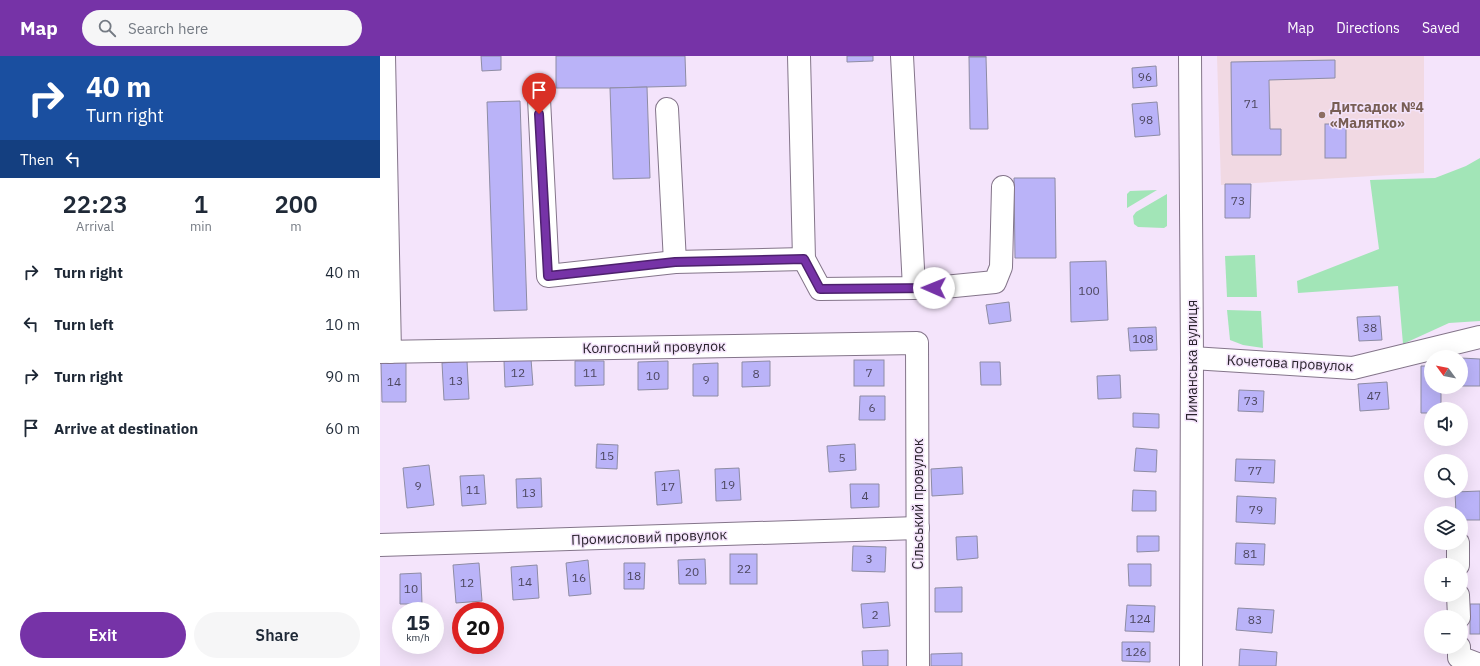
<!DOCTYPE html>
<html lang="en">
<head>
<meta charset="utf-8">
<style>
  body { margin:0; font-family:"IBM Plex Sans",sans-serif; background:#f6f6f7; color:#1f2937; height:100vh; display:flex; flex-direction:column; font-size:15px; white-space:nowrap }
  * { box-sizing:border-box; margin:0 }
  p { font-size:13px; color:#747a83 }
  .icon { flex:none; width:22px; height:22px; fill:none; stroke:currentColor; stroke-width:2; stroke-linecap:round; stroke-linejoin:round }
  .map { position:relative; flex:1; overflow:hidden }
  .sheet { display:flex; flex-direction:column; background:#fff; width:380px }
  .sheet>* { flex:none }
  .banner { background:#1a4fa0; color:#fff; overflow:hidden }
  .needle { width:26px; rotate:302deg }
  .tools { position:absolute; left:1044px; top:294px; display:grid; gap:8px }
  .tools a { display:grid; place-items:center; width:44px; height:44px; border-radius:50%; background:#fff; box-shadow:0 4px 16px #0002; font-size:20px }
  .speed { position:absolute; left:12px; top:546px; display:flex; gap:8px; font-size:20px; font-weight:700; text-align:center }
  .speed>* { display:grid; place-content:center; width:52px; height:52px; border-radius:50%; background:#fff; box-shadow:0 4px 16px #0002; line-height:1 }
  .speed small { font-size:10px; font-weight:400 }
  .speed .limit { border:6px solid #d22; background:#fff; color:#111 }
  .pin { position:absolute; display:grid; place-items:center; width:34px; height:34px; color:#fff; margin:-41px -17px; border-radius:50% 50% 50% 0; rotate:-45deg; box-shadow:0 0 4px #0007 }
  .pin .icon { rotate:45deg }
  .me { position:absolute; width:44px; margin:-22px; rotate:271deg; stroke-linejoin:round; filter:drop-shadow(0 0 3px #0008) }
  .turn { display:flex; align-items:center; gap:14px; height:84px; padding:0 20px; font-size:18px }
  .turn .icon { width:52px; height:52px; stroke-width:2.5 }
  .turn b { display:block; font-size:28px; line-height:34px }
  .then { display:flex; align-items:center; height:38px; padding:0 20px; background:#0003; gap:8px; font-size:15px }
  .eta { display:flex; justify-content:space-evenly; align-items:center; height:68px; text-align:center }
  .eta b { font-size:24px; font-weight:600; line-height:28px }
  .primary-button { display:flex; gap:8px; margin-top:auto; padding:8px 20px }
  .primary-button a { flex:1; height:46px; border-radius:24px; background:#7633a7; color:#fff; font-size:16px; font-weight:600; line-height:46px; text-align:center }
  .primary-button a+a { background:#f6f6f7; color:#1f2937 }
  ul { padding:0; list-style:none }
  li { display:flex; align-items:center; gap:12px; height:52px; padding:0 20px }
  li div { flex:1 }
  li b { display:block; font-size:15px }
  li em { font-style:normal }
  header { display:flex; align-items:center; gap:24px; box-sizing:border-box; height:56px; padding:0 20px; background:#7633a7; color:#fff }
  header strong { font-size:19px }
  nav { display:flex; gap:22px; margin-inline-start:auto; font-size:14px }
  .search { width:280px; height:36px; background:#f6f6f7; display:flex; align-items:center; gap:10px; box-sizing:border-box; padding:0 14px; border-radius:22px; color:#747a83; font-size:15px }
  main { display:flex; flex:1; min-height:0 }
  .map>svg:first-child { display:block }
  .education { fill:#f1d9e3 }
  .green { fill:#a2e5b7 }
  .building { fill:#bab3f8; stroke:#8e8ca4 }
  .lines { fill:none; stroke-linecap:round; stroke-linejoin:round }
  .minor-casing { stroke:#84758a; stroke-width:24 }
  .minor { stroke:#fff; stroke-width:22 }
  .route-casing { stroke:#4d216d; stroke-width:10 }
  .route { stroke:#7633a7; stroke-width:7 }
  .education-dot { fill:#8d6e63; stroke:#f4e4fb; stroke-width:1.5 }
  .labels { text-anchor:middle; stroke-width:3; stroke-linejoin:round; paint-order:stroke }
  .number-label { font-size:12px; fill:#4d475f }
  .education-label { font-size:14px; font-weight:bold; fill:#785e54; stroke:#f4e4fb; text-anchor:start }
  .street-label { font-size:14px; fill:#29232c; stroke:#f4e4fb }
</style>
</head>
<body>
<header>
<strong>Map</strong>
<div class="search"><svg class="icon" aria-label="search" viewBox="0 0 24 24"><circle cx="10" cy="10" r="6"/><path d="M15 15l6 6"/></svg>Search here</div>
<nav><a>Map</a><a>Directions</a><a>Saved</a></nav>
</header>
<main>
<section class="sheet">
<div class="banner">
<div class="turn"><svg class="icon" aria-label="right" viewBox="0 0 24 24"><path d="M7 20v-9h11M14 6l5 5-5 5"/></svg><div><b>40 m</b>Turn right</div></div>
<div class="then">Then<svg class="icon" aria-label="left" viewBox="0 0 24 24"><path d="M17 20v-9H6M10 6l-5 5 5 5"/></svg></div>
</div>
<div class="eta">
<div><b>22:23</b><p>Arrival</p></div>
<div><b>1</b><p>min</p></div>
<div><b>200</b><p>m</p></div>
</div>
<ul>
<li><svg class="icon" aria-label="right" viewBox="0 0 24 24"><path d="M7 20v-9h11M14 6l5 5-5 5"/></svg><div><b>Turn right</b></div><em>40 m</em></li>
<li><svg class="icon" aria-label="left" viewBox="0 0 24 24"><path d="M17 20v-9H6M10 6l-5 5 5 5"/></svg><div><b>Turn left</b></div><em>10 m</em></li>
<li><svg class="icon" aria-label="right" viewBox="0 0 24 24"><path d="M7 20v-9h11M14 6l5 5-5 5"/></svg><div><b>Turn right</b></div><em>90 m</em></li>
<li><svg class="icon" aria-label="arrive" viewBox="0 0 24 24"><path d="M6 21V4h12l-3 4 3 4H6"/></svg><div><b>Arrive at destination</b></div><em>60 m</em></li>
</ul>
<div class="primary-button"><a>Exit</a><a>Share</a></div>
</section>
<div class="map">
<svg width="1100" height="610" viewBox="0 0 1100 610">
  <rect width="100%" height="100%" fill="#f4e4fb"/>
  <!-- education -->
  <polygon class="education" points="837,0 1044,0 1044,117 841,129"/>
  <!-- green -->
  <g class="green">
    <polygon points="1100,102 1100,265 1069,267 1023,288 1018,230 918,237 917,225 999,193 990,124 1055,122 1086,110"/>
    <polygon points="777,134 747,152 747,138 750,135"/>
    <polygon points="787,138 787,170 784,172 758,171 754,168 753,160 756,156"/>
    <polygon points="875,199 877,241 847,241 845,200"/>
    <polygon points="847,254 881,255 883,292 863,289 850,284"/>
  </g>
  <!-- building -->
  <g class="building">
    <polygon points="101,0 121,0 121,14 102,15"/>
    <polygon points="176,0 305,0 306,30 230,32 176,32"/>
    <polygon points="467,0 493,0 493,5 467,6"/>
    <rect x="589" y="0" width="17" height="1"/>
    <polygon points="589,1 606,1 608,73 590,73"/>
    <polygon points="955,4 955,22 889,24 890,73 901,73 901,99 852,99 851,6"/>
    <polygon points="776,10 777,30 753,32 752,12"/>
    <polygon points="267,31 270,122 233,123 230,32"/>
    <polygon points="140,45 147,254 114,255 107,46"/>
    <polygon points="777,46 780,79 755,81 752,48"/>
    <rect x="945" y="68" width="21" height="34"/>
    <polygon points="634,122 675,122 676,202 635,202"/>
    <polygon points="845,128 871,128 870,162 845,162"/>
    <polygon points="726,205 728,264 691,266 690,206"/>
    <polygon points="629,246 631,265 609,268 606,249"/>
    <polygon points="1000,260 1002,284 979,285 977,261"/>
    <polygon points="776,271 777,294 750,295 748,272"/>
    <polygon points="1081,302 1100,303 1100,330 1081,330"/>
    <polygon points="151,303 153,329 125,331 124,305"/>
    <rect x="474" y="304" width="30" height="26"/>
    <polygon points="26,305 26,346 2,346 1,306"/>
    <polygon points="87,305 89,343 64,344 62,307"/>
    <polygon points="195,305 224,305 224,329 195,330"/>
    <polygon points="288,305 288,333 258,334 258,306"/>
    <polygon points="390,305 390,330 362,331 362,306"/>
    <polygon points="600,306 620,306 621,329 601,329"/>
    <polygon points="338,307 338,340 313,340 313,308"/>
    <polygon points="1041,310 1051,310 1051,331 1061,331 1061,353 1051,353 1051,357 1041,357"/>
    <polygon points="740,319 741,342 718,343 717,320"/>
    <polygon points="1007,326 1009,353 980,355 978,328"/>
    <polygon points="859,334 884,335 883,356 858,355"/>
    <polygon points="480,340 505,340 505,364 479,364"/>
    <polygon points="753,357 779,358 779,372 753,371"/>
    <polygon points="217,388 238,389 237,413 216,412"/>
    <polygon points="475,388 476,414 449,416 447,390"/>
    <polygon points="756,392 777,394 776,416 754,415"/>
    <polygon points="856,403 895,404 894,427 855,425"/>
    <polygon points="49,409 54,449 27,452 23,412"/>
    <polygon points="582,411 583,438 552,440 551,413"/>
    <polygon points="359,412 361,444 336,445 335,413"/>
    <polygon points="299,414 302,447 277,449 275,416"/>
    <polygon points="104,419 106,448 82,450 80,420"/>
    <polygon points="161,422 162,451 137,452 136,423"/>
    <polygon points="470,428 499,428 499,451 471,452"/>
    <polygon points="753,434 776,435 776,455 752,455"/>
    <polygon points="1100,435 1100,464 1081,464 1081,457 1076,457 1075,436"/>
    <polygon points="857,440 896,442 895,468 856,466"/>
    <polygon points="597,480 598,502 577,504 576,481"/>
    <polygon points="757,480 779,480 779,495 757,496"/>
    <polygon points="856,487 885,488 884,509 855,508"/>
    <polygon points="473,490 506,491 505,516 472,515"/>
    <rect x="350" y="498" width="27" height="30"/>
    <polygon points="325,503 326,528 299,528 298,504"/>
    <polygon points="208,504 211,538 189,540 186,507"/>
    <polygon points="99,507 102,545 76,547 73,509"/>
    <polygon points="244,507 265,507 264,533 244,533"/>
    <polygon points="748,508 771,508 771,530 749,530"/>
    <polygon points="157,509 159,542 133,544 131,511"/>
    <polygon points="41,517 42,548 20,548 20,518"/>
    <polygon points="582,531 582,556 555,556 555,532"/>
    <polygon points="508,546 510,570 483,572 481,548"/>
    <rect x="1090" y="548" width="10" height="30"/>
    <polygon points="747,549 775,550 774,576 745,575"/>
    <polygon points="858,552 894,554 892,577 856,574"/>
    <polygon points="742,586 770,586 770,606 742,605"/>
    <polygon points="860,593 897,596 896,610 859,610"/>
    <polygon points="508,594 508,610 483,610 482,595"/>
    <polygon points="582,597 582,610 551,610 551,598"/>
  </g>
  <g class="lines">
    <!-- minor casing -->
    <g class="minor-casing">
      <g id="minor">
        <polyline points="4,0 10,296"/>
        <polyline points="419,0 424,203 440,233 534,232 522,0"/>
        <polyline points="810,0 812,302 811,610"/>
        <polyline points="159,43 168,220 295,206 424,203"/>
        <polyline points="287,53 295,206"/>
        <polyline points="534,232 554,232 615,226 621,211 623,131"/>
        <polyline points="0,296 537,287 538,610"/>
        <polyline points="812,302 973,312 1100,281"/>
        <polyline points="1078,487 1078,509"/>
        <polyline points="0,489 538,472"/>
        <polyline points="1078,539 1079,561"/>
        <polyline points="1079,591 1079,601 1100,609"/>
      </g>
    </g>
    <!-- minor -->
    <use href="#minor" class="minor"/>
  </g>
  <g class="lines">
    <!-- route casing -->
    <g class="route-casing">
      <polyline id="route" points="159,58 168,220 295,206 424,203 440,233 554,232"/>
    </g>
    <!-- route -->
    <use href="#route" class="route"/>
  </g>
  <!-- markers -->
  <circle class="education-dot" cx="942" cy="59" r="4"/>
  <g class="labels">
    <!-- number labels -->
    <g class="number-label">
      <text x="765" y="25">96</text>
      <text x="871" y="52">71</text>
      <text x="766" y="68">98</text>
      <text x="858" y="149">73</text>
      <text x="709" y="239">100</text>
      <text x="990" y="276">38</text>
      <text x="763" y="287">108</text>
      <text x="138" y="321">12</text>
      <text x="210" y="321">11</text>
      <text x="489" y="321">7</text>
      <text x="376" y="322">8</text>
      <text x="273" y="324">10</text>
      <text x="326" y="328">9</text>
      <text x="76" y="329">13</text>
      <text x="14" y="330">14</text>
      <text x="994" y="344">47</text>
      <text x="871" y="349">73</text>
      <text x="492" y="356">6</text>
      <text x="227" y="404">15</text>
      <text x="462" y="406">5</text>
      <text x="875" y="419">77</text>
      <text x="348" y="433">19</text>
      <text x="38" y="434">9</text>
      <text x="288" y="435">17</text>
      <text x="93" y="438">11</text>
      <text x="149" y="441">13</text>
      <text x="485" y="444">4</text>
      <text x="876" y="458">79</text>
      <text x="870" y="502">81</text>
      <text x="489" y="507">3</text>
      <text x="364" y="517">22</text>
      <text x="312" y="520">20</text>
      <text x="254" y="524">18</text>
      <text x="199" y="526">16</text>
      <text x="145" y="530">14</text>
      <text x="87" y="531">12</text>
      <text x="31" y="537">10</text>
      <text x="495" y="563">2</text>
      <text x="760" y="567">124</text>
      <text x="875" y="568">83</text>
      <text x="756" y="600">126</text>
    </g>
    <!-- education labels -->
    <g class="education-label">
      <text x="950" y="56">Дитсадок №4<tspan x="950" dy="16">«Малятко»</tspan></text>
    </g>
    <!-- street labels -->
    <g class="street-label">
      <text transform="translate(274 291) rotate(-1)" y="5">Колгоспний провулок</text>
      <text transform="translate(812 305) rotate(-90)" y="5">Лиманська вулиця</text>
      <text transform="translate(910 307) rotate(3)" y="5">Кочетова провулок</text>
      <text transform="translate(538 448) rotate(-90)" y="5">Сільський провулок</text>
      <text transform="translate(269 481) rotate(-2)" y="5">Промисловий провулок</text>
    </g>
  </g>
</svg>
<div class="tools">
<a><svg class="needle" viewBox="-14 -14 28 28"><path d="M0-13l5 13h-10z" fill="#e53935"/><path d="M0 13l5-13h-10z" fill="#747a83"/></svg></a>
<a><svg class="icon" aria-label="sound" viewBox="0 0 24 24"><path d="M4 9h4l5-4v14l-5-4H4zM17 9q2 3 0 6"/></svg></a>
<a><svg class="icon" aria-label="search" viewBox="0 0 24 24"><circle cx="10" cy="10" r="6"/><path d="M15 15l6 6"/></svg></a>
<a><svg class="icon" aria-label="layers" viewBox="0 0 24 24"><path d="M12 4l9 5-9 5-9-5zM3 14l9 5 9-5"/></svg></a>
<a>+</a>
<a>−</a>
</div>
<div class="speed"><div>15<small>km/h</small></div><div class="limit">20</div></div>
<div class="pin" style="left:159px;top:58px;background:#d93025"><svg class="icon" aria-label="arrive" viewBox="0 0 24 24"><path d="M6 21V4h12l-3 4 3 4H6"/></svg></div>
<svg class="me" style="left:554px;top:232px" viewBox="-20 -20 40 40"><circle r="19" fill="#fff"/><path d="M0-13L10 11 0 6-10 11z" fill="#7633a7"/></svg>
</div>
</main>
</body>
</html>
